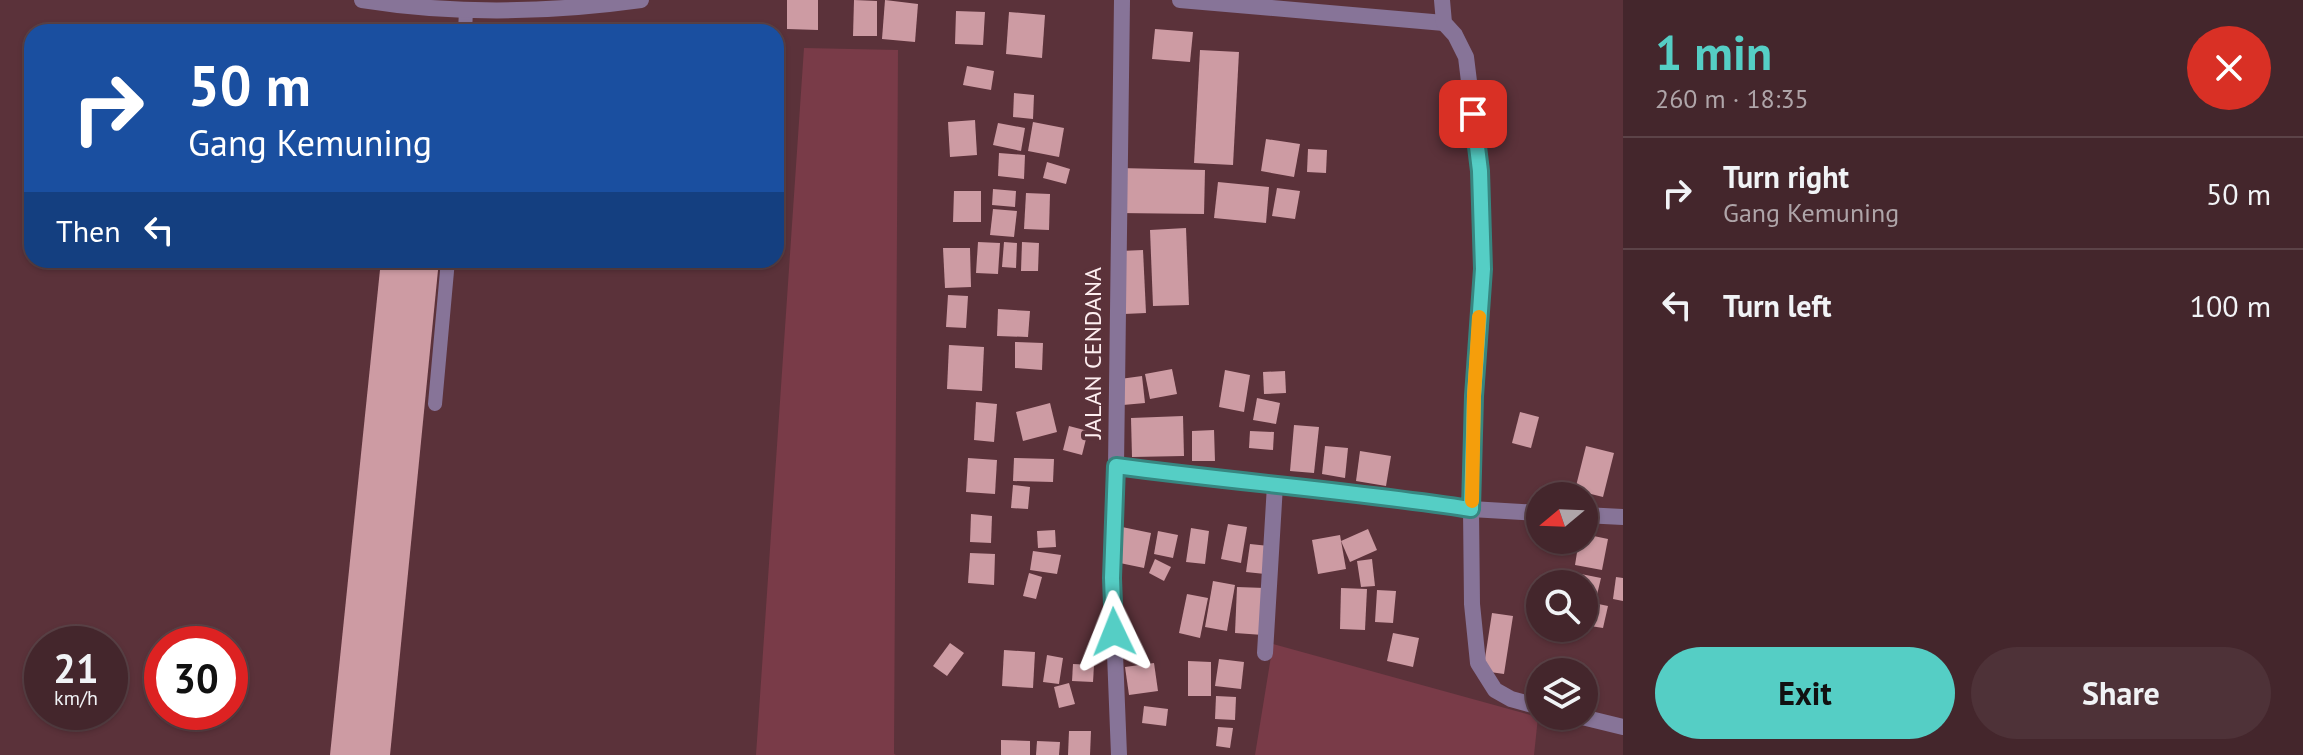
<!DOCTYPE html>
<html lang="en">
<head>
<meta charset="utf-8">
<style>
  body { margin:0; font-family:"PT Sans",sans-serif; background:#4e3238; color:#f1f3f6; height:100vh; display:flex; flex-direction:column; font-size:30px; white-space:nowrap }
  * { box-sizing:border-box; margin:0 }
  p { font-size:26px; color:#afa5a9 }
  .icon { flex:none; width:44px; height:44px; fill:none; stroke:currentColor; stroke-width:2; stroke-linecap:round; stroke-linejoin:round }
  .map { position:relative; flex:1; overflow:hidden }
  .side { display:flex; flex-direction:column; background:#44262c; width:680px }
  .side>* { flex:none }
  .guide { position:absolute; left:24px; top:24px; width:760px; height:244px; border-radius:24px; box-shadow:0 2px 6px #0004,0 0 0 2px #5c4348; background:#1a4fa0; color:#fff; overflow:hidden }
  .needle { width:52px; rotate:251deg }
  .tools { position:absolute; left:1526px; top:482px; display:grid; gap:16px }
  .tools a { display:grid; place-items:center; width:72px; height:72px; border-radius:50%; background:#44262c; box-shadow:0 2px 6px #0004,0 0 0 2px #5c4348; font-size:40px }
  .speed { position:absolute; left:24px; top:626px; display:flex; gap:16px; font-size:40px; font-weight:700; text-align:center }
  .speed>* { display:grid; place-content:center; width:104px; height:104px; border-radius:50%; background:#44262c; box-shadow:0 2px 6px #0004,0 0 0 2px #5c4348; line-height:1 }
  .speed small { font-size:20px; font-weight:400 }
  .speed .limit { border:12px solid #d22; background:#fff; color:#111 }
  .pin { position:absolute; display:grid; place-items:center; width:68px; height:68px; color:#fff; margin:-34px; border-radius:16px; box-shadow:0 4px 12px #0006 }
  .me { position:absolute; width:88px; margin:-44px; rotate:358deg; stroke-linejoin:round; filter:drop-shadow(0 0 6px #0008) }
  .turn { display:flex; align-items:center; gap:28px; height:168px; padding:0 32px; font-size:36px }
  .turn .icon { width:104px; height:104px; stroke-width:2.5 }
  .turn b { display:block; font-size:56px; line-height:68px }
  .then { display:flex; align-items:center; height:76px; padding:0 32px; background:#0003; gap:16px; font-size:30px }
  .round { display:grid; place-items:center; flex:none; width:84px; height:84px; border-radius:42px; background:#4e3238 }
  .overview { display:flex; align-items:center; justify-content:space-between; height:136px; padding:0 32px }
  h1 { font-size:48px; font-weight:700; line-height:60px; color:#55cec5 }
  .action { display:flex; gap:16px; margin-top:auto; padding:16px 32px }
  .action a { flex:1; height:92px; border-radius:48px; background:#55cec5; color:#111; font-size:32px; font-weight:700; line-height:92px; text-align:center }
  .action a+a { background:#4e3238; color:#f1f3f6 }
  ul { padding:0; list-style:none }
  li { display:flex; align-items:center; gap:24px; height:112px; padding:0 32px; border-top:2px solid #5c4348 }
  li div { flex:1 }
  li b { display:block; font-size:30px }
  li em { font-style:normal }
  main { display:flex; flex:1; min-height:0 }
  .map>svg:first-child { display:block }
  .green { fill:#793b48 }
  .building { fill:#cd9ba3 }
  .lines { fill:none; stroke-linecap:round; stroke-linejoin:round }
  .lane { stroke:#877498; stroke-width:14 }
  .street { stroke:#877498; stroke-width:16 }
  .route-casing { stroke:#378680; stroke-width:20 }
  .route { stroke:#55cec5; stroke-width:14 }
  .slow { stroke:#f59e0b; stroke-width:14 }
  .labels { text-anchor:middle; stroke-width:8; stroke-linejoin:round; paint-order:stroke }
  .street-label { font-size:24px; fill:#feeef0; stroke:#5b323a }
</style>
</head>
<body>
<main>
<div class="map">
<svg width="1623" height="755" viewBox="0 0 1623 755">
  <rect width="100%" height="100%" fill="#5b323a"/>
  <!-- green -->
  <g class="green">
    <polygon points="804,48 898,50 894,754 896,755 756,755"/>
    <polygon points="1273,644 1538,717 1534,755 1255,755"/>
  </g>
  <!-- building -->
  <g class="building">
    <polygon points="787,0 818,0 818,30 787,29"/>
    <polygon points="854,0 877,1 877,36 853,36"/>
    <polygon points="885,0 918,4 915,42 882,39"/>
    <polygon points="956,11 985,12 983,45 955,44"/>
    <polygon points="1009,12 1045,15 1042,58 1006,54"/>
    <polygon points="1155,29 1193,32 1190,62 1152,59"/>
    <polygon points="1200,50 1239,52 1233,165 1194,163"/>
    <polygon points="967,66 994,71 991,90 963,85"/>
    <polygon points="1014,93 1034,95 1033,119 1013,117"/>
    <polygon points="975,120 977,155 950,157 948,122"/>
    <polygon points="1033,122 1064,128 1059,157 1028,151"/>
    <polygon points="998,123 1025,128 1021,151 993,145"/>
    <polygon points="1266,139 1300,144 1294,177 1261,171"/>
    <polygon points="1308,149 1327,150 1326,173 1307,172"/>
    <polygon points="999,153 1025,155 1024,179 998,176"/>
    <polygon points="1047,162 1070,169 1066,184 1043,178"/>
    <polygon points="1119,168 1205,170 1204,214 1118,213"/>
    <polygon points="1218,182 1269,187 1266,223 1214,218"/>
    <polygon points="1277,188 1300,191 1295,219 1272,216"/>
    <polygon points="993,189 1016,191 1015,207 992,205"/>
    <polygon points="954,191 981,191 981,222 953,222"/>
    <polygon points="1026,193 1050,194 1049,230 1024,229"/>
    <polygon points="993,209 1017,211 1014,237 990,235"/>
    <polygon points="1186,228 1189,305 1153,306 1150,230"/>
    <polygon points="978,242 1000,243 998,274 976,273"/>
    <polygon points="1004,242 1017,243 1016,268 1002,267"/>
    <polygon points="1022,242 1039,243 1038,271 1021,271"/>
    <polygon points="943,248 970,248 971,287 945,288"/>
    <polygon points="1143,250 1146,313 1124,314 1120,251"/>
    <polygon points="381,260 439,260 390,755 330,755"/>
    <polygon points="948,295 968,296 966,328 946,327"/>
    <polygon points="998,309 1030,311 1028,337 997,336"/>
    <polygon points="1015,342 1043,343 1042,370 1015,368"/>
    <polygon points="949,345 984,347 982,391 947,389"/>
    <polygon points="1172,369 1177,394 1150,399 1145,374"/>
    <polygon points="1225,370 1250,375 1244,412 1219,407"/>
    <polygon points="1285,371 1286,393 1264,394 1263,372"/>
    <polygon points="1142,376 1145,403 1123,405 1120,379"/>
    <polygon points="1257,398 1280,403 1276,424 1253,420"/>
    <polygon points="976,402 997,404 994,442 974,440"/>
    <polygon points="1050,403 1057,432 1023,441 1016,412"/>
    <polygon points="1520,412 1539,417 1531,448 1512,443"/>
    <polygon points="1183,416 1184,456 1132,457 1131,418"/>
    <polygon points="1294,425 1319,427 1314,473 1290,471"/>
    <polygon points="1069,426 1088,431 1082,455 1063,450"/>
    <polygon points="1214,430 1215,461 1192,461 1192,431"/>
    <polygon points="1250,431 1274,432 1273,450 1249,448"/>
    <polygon points="1325,446 1348,448 1345,478 1322,474"/>
    <polygon points="1586,446 1614,453 1603,497 1575,490"/>
    <polygon points="1360,451 1391,456 1386,486 1356,481"/>
    <polygon points="968,458 997,460 995,494 966,492"/>
    <polygon points="1014,458 1054,459 1053,482 1013,481"/>
    <polygon points="1013,485 1030,487 1028,509 1011,508"/>
    <polygon points="971,514 992,516 991,543 970,542"/>
    <polygon points="1228,524 1247,527 1241,563 1221,559"/>
    <polygon points="1122,527 1151,533 1144,568 1115,562"/>
    <polygon points="1191,528 1209,531 1205,564 1186,562"/>
    <polygon points="1368,529 1377,550 1350,562 1341,541"/>
    <polygon points="1055,530 1056,547 1038,548 1037,531"/>
    <polygon points="1158,531 1178,535 1173,558 1154,554"/>
    <polygon points="1584,534 1608,539 1602,570 1575,565 1579,540 1584,540"/>
    <polygon points="1340,535 1346,569 1318,574 1312,540"/>
    <polygon points="1250,544 1269,546 1265,574 1246,572"/>
    <polygon points="1033,551 1061,555 1057,574 1030,570"/>
    <polygon points="970,553 995,554 994,585 968,583"/>
    <polygon points="1155,559 1171,567 1164,581 1149,573"/>
    <polygon points="1372,559 1375,586 1361,587 1357,561"/>
    <polygon points="1029,573 1042,577 1036,599 1023,596"/>
    <polygon points="1576,573 1601,578 1596,599 1584,596 1584,584 1574,584"/>
    <polygon points="1616,577 1623,578 1623,601 1613,599"/>
    <polygon points="1213,581 1235,585 1227,631 1205,627"/>
    <polygon points="1237,587 1265,588 1263,635 1235,633"/>
    <polygon points="1341,588 1367,589 1365,630 1340,629"/>
    <polygon points="1377,590 1396,591 1393,623 1375,622"/>
    <polygon points="1187,594 1208,598 1200,638 1179,633"/>
    <polygon points="1584,601 1608,606 1603,628 1584,625"/>
    <polygon points="1492,613 1513,616 1504,674 1483,671"/>
    <polygon points="1393,633 1419,638 1413,667 1387,661"/>
    <polygon points="950,643 964,653 947,676 933,666"/>
    <polygon points="1004,650 1035,652 1033,688 1002,686"/>
    <polygon points="1047,655 1063,658 1059,684 1043,682"/>
    <polygon points="1219,659 1244,662 1241,689 1215,686"/>
    <polygon points="1188,661 1211,662 1211,696 1188,696"/>
    <polygon points="1154,663 1158,691 1129,695 1125,667"/>
    <polygon points="1073,664 1094,665 1093,682 1072,681"/>
    <polygon points="1069,683 1075,704 1059,708 1054,687"/>
    <polygon points="1216,696 1236,697 1235,720 1215,719"/>
    <polygon points="1144,706 1168,709 1166,726 1142,723"/>
    <polygon points="1218,727 1233,728 1230,748 1216,746"/>
    <polygon points="1069,731 1091,731 1090,755 1068,755"/>
    <polygon points="1001,740 1030,741 1030,755 1001,755"/>
    <polygon points="1037,741 1060,742 1059,755 1036,755"/>
  </g>
  <g class="lines">
    <!-- lane -->
    <g class="lane">
      <polyline points="465,32 466,10"/>
      <polyline points="435,404 448,260"/>
    </g>
    <!-- street -->
    <g class="street">
      <path d="M 362,0 C 456,15 548,13 641,0"/>
      <polyline points="1180,0 1444,23"/>
      <polyline points="1442,0 1444,23 1455,35 1466,57 1480,171 1483,269 1474,396 1471,509 1472,604 1478,663 1495,690 1511,699 1540,707"/>
      <polyline points="1116,466 1220,480 1351,492 1471,509 1540,513"/>
      <polyline points="1584,515 1623,517"/>
      <polyline points="1265,653 1275,485"/>
      <polyline points="1578,716 1623,727"/>
      <polyline points="1119,755 1112,578 1116,466 1122,0"/>
    </g>
  </g>
  <g class="lines">
    <!-- route casing -->
    <g class="route-casing">
      <path id="route" d="M 1114,632 L 1112,578 L 1116,466 C 1235,482 1354,491 1471,509 L 1474,396 L 1483,269 L 1480,171 L 1473,114"/>
    </g>
    <!-- route -->
    <use href="#route" class="route"/>
    <!-- slow -->
    <polyline class="slow" points="1472,501 1474,396 1479,317"/>
  </g>
  <g class="labels">
    <!-- street labels -->
    <g class="street-label">
      <text transform="translate(1093 353) rotate(-90)" y="8">JALAN CENDANA</text>
    </g>
  </g>
</svg>
<div class="tools">
<a><svg class="needle" viewBox="-14 -14 28 28"><path d="M0-13l5 13h-10z" fill="#e53935"/><path d="M0 13l5-13h-10z" fill="#afa5a9"/></svg></a>
<a><svg class="icon" aria-label="search" viewBox="0 0 24 24"><circle cx="10" cy="10" r="6"/><path d="M15 15l6 6"/></svg></a>
<a><svg class="icon" aria-label="layers" viewBox="0 0 24 24"><path d="M12 4l9 5-9 5-9-5zM3 14l9 5 9-5"/></svg></a>
</div>
<div class="speed"><div>21<small>km/h</small></div><div class="limit">30</div></div>
<div class="pin" style="left:1473px;top:114px;background:#d93025"><svg class="icon" aria-label="arrive" viewBox="0 0 24 24"><path d="M6 21V4h12l-3 4 3 4H6"/></svg></div>
<svg class="me" style="left:1114px;top:632px" viewBox="-20 -20 40 40"><path d="M0-17L14 15 0 8-14 15z" fill="#55cec5" stroke="#fff" stroke-width="4"/></svg>
<div class="guide">
<div class="turn"><svg class="icon" aria-label="right" viewBox="0 0 24 24"><path d="M7 20v-9h11M14 6l5 5-5 5"/></svg><div><b>50 m</b>Gang Kemuning</div></div>
<div class="then">Then<svg class="icon" aria-label="left" viewBox="0 0 24 24"><path d="M17 20v-9H6M10 6l-5 5 5 5"/></svg></div>
</div>
</div>
<section class="side">
<div class="overview"><div><h1>1 min</h1><p>260 m · 18:35</p></div><a class="round" style="background:#d93025;color:#fff"><svg class="icon" aria-label="close" viewBox="0 0 24 24"><path d="M6 6l12 12M18 6L6 18"/></svg></a></div>
<ul>
<li><svg class="icon" aria-label="right" viewBox="0 0 24 24"><path d="M7 20v-9h11M14 6l5 5-5 5"/></svg><div><b>Turn right</b><p>Gang Kemuning</p></div><em>50 m</em></li>
<li><svg class="icon" aria-label="left" viewBox="0 0 24 24"><path d="M17 20v-9H6M10 6l-5 5 5 5"/></svg><div><b>Turn left</b></div><em>100 m</em></li>
</ul>
<div class="action"><a>Exit</a><a>Share</a></div>
</section>
</main>
</body>
</html>
